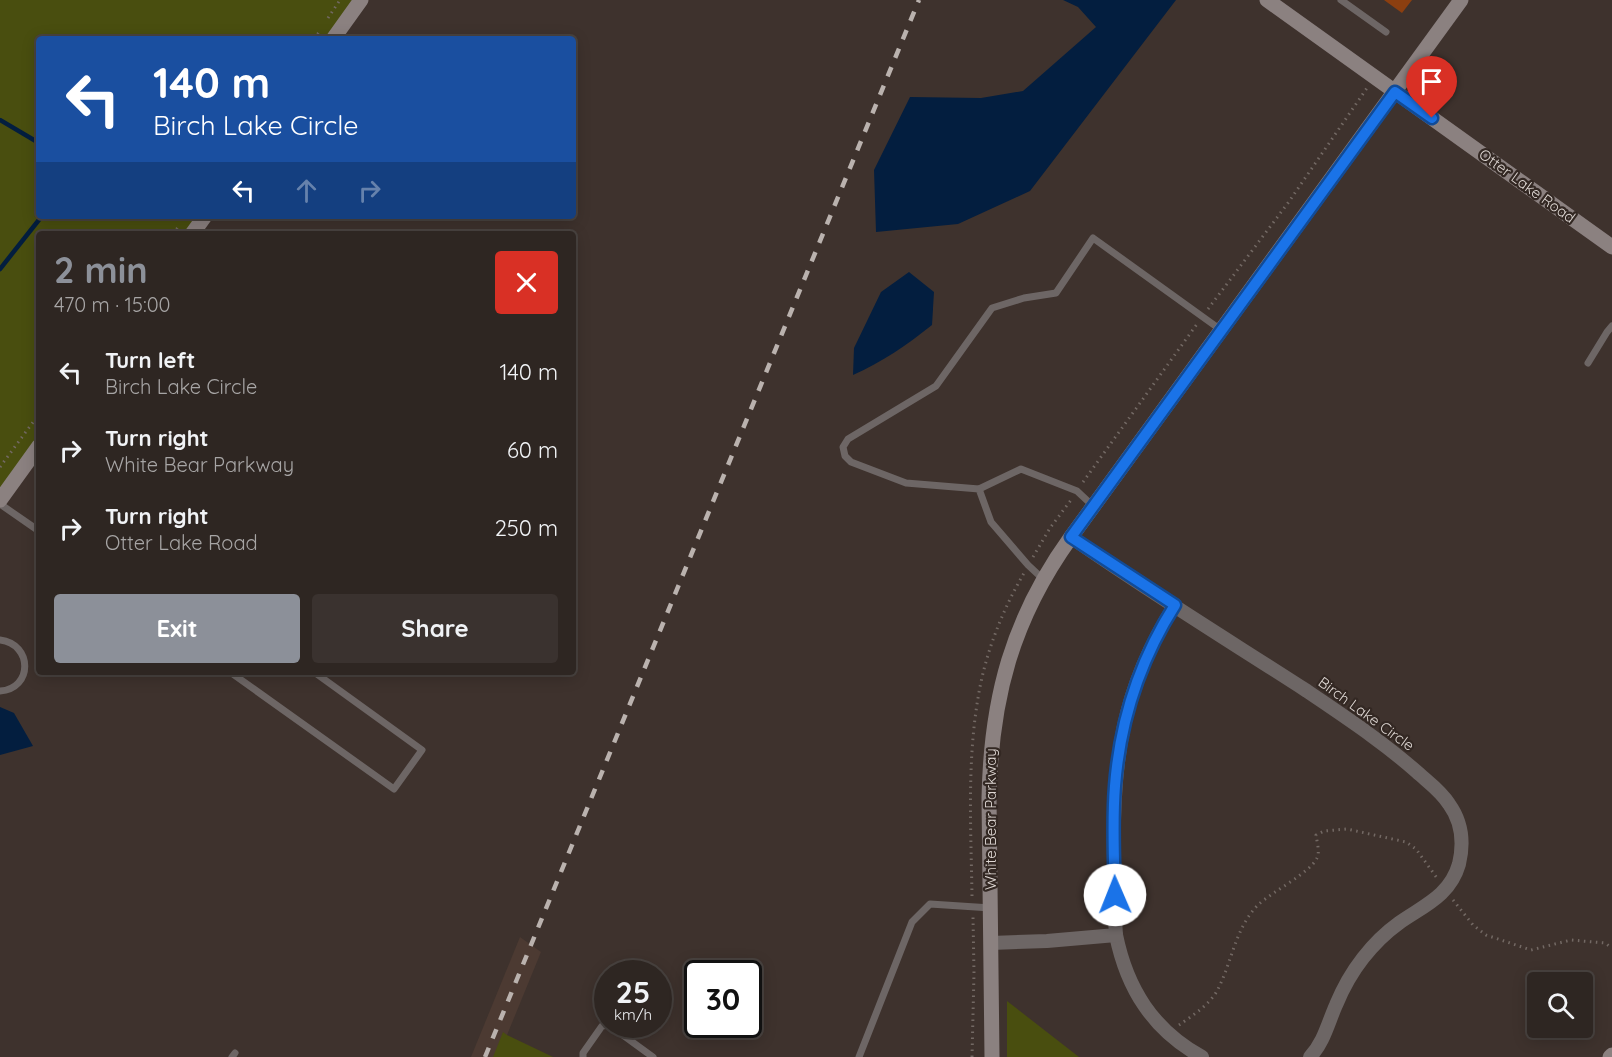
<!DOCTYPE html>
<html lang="en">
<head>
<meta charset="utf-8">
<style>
  body { margin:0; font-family:Quicksand,sans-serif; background:#3a322f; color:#f1f3f6; height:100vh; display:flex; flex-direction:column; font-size:22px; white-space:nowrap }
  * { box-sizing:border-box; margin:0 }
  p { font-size:20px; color:#a7a5a5 }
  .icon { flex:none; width:33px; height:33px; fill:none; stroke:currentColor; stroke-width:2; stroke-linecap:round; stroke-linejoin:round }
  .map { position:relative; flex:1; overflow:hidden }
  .details { position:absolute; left:36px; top:231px; width:540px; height:444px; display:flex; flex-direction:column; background:#2e2622; border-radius:6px; box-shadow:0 3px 15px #0003,0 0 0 2px #494340 }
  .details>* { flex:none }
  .banner { position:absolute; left:36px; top:36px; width:540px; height:183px; border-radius:6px; box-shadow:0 3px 15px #0003,0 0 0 2px #494340; background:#1a4fa0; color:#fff; overflow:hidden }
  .controls { position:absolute; left:1527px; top:972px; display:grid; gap:12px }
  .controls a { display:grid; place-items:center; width:66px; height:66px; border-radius:6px; background:#2e2622; box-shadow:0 3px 15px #0003,0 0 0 2px #494340; font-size:30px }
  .speed { position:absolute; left:594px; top:960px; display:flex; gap:12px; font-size:30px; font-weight:700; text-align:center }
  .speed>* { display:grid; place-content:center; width:78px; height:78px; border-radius:50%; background:#2e2622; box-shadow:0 3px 15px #0003,0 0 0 2px #494340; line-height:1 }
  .speed small { font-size:15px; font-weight:400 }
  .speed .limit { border:3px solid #111; border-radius:9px; background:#fff; color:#111 }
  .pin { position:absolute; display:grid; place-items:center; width:51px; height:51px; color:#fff; margin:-62px -26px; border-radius:50% 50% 50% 0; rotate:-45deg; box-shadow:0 0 6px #0007 }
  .pin .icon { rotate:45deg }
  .me { position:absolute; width:66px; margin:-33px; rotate:359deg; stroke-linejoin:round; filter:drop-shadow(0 0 4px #0008) }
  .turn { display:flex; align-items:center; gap:21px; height:126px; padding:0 18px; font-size:27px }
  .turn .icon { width:78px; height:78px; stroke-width:2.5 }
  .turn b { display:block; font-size:42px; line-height:51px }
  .lanes { display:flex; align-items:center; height:57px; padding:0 18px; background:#0003; justify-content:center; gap:30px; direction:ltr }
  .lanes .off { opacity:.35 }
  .round { display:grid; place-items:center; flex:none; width:63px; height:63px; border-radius:6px; background:#3a322f }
  .overview { display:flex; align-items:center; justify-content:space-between; height:102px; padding:0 18px }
  h1 { font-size:36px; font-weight:700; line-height:45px; color:#8c9099 }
  .primary-button { display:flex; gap:12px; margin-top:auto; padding:12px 18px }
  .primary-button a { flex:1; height:69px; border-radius:6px; background:#8c9099; color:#fff; font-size:24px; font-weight:700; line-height:69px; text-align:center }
  .primary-button a+a { background:#3a322f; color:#f1f3f6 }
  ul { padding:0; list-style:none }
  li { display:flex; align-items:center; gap:18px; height:78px; padding:0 18px }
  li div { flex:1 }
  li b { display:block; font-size:22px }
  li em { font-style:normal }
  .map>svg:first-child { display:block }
  .built { fill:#4c3a32 }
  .green { fill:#494e0f }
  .water { fill:#031e3f }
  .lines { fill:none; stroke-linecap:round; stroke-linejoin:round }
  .stream { stroke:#031e3f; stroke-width:4.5 }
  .building { fill:#8c3f10 }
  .path { stroke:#736964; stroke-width:3; stroke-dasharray:1.5 4.5; stroke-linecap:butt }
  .lane { stroke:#6d6665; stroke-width:7 }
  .street { stroke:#6d6665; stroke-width:14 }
  .secondary { stroke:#8b8180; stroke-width:15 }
  .rail { stroke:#bab2ae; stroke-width:4.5; stroke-dasharray:10 10; stroke-linecap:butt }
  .route-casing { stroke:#114b97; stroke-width:15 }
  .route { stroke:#1a73e8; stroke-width:10 }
  .labels { text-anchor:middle; stroke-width:4.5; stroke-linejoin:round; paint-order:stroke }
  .street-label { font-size:15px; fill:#dfd8d4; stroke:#332823 }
</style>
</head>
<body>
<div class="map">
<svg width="1612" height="1057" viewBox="0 0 1612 1057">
  <rect width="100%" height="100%" fill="#3e322d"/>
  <!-- built -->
  <polygon class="built" points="520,937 541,952 498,1057 471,1057"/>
  <!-- green -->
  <g class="green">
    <polygon points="0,0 360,0 332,39 39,39 39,216 204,216 191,234 39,234 39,444 0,498"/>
    <polygon points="1007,1001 1079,1057 1007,1057"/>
    <polygon points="503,1032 507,1035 553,1057 493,1057"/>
  </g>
  <!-- water -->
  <g class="water">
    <polygon points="1063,0 1176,0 1030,191 958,224 876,232 874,170 910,97 981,98 1023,91 1096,27 1078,7"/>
    <path d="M 909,272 L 934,292 L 932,325 C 907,345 882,362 853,375 L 854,348 L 881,292 Z"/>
    <polygon points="0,707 14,713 33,746 0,755"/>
  </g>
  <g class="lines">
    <!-- stream -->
    <g class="stream">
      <polyline points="0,120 39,143"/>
      <polyline points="0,269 42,216"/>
    </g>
  </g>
  <!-- building -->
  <polygon class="building" points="1384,0 1412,0 1402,13"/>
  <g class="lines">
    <!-- path -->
    <g class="path">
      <polyline points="328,18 340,0"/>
      <polyline points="314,39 320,31"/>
      <polyline points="173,234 179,226"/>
      <polyline points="1208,309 1288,203 1367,88"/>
      <polyline points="0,467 39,414"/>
      <polyline points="1083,482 1197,324"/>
      <polyline points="1033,557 1050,528 1071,500"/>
      <path d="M 972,896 C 971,830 967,763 978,698 C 985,654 1002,611 1024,573"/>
      <polyline points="1453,900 1473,925 1486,935 1531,950 1571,940 1605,943 1612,948"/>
      <path d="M 1179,1025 C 1192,1016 1209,1005 1217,991 C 1232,963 1235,927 1259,904 C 1272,892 1311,872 1317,858 C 1320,852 1317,842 1316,835 L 1324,831 L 1347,829 L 1406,842 L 1416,849 L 1437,878"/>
      <polyline points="972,1057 974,973 973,917"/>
    </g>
    <!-- lane -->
    <g class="lane">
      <polyline points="1341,0 1386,32"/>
      <polyline points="1588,363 1607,332 1612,326"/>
      <polyline points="979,489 1021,469 1077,491 1093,506"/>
      <polyline points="0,504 39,531"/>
      <polyline points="1043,579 1028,565 991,522 979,489 906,483 851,462 845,456 843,447 848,439 936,386 992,308 1024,298 1056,293 1093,238 1221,330"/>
      <path d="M 0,640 C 33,644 33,689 0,691"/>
      <polyline points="230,672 394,789 422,750 314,672"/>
      <polyline points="232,1057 235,1053"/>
      <polyline points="583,1057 583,1053 602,1026 609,1025 653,1057"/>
      <polyline points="859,1057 912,922 930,904 991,908"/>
    </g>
    <!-- street -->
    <g class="street">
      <path d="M 1071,537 C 1148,591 1228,640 1307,691 C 1345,717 1382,741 1417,772 C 1428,782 1441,791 1449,804 C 1462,822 1464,843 1459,864 C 1450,896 1423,906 1399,923 C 1385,933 1374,944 1363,958 C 1352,972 1343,988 1336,1005 C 1328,1023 1324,1042 1310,1057"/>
      <path d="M 1116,935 C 1127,989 1153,1030 1202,1057"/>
      <path d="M 991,943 L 1047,941 L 1116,935 C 1114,910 1115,885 1114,861 C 1112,764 1121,689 1175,605"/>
    </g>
    <!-- secondary -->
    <g class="secondary">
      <polyline points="1267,0 1612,247"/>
      <polyline points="333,39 361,0"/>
      <polyline points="192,234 205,216"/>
      <polyline points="0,500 39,446"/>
      <path d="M 992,1057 L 989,798 C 991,698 1012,619 1071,537 L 1461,0"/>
      <polyline points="1610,1057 1612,1055"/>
    </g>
    <!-- rail -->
    <polyline class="rail" points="485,1057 919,0"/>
  </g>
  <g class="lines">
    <!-- route casing -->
    <g class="route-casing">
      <path id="route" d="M 1115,895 C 1114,859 1112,822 1115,786 C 1120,721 1140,660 1175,605 L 1071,537 L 1395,92 L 1432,118"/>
    </g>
    <!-- route -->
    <use href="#route" class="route"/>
  </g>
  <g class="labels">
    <!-- street labels -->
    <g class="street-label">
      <text transform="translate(1527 186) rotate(36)" y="5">Otter Lake Road</text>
      <text transform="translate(1366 714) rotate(36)" y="5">Birch Lake Circle</text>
      <text transform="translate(991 819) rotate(-90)" y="5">White Bear Parkway</text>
    </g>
  </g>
</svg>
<div class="controls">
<a><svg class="icon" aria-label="search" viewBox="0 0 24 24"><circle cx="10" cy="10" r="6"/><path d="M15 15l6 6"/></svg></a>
</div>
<div class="speed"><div>25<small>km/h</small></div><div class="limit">30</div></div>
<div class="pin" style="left:1432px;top:118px;background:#d93025"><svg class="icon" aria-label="arrive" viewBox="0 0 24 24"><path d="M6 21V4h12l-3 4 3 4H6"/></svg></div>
<svg class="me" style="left:1115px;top:895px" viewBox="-20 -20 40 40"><circle r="19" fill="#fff"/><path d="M0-13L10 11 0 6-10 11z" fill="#1a73e8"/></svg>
<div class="banner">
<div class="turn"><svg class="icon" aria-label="left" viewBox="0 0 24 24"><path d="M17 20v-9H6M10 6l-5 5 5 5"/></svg><div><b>140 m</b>Birch Lake Circle</div></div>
<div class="lanes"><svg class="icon" aria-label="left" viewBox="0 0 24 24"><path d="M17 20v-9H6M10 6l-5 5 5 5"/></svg><svg class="icon off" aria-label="ahead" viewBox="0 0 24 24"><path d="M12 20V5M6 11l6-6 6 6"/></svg><svg class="icon off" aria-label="right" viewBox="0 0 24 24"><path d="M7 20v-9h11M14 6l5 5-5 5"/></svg></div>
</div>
<section class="details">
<div class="overview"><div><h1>2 min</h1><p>470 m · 15:00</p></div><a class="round" style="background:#d93025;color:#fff"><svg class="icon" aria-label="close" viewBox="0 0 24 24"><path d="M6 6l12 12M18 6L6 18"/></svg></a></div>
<ul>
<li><svg class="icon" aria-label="left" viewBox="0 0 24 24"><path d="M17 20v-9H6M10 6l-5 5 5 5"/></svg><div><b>Turn left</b><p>Birch Lake Circle</p></div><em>140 m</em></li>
<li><svg class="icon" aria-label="right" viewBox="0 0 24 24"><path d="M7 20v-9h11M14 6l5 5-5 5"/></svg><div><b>Turn right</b><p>White Bear Parkway</p></div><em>60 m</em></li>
<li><svg class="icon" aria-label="right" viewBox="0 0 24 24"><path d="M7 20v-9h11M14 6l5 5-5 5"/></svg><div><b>Turn right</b><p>Otter Lake Road</p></div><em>250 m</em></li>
</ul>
<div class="primary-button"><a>Exit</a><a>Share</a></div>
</section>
</div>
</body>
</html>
